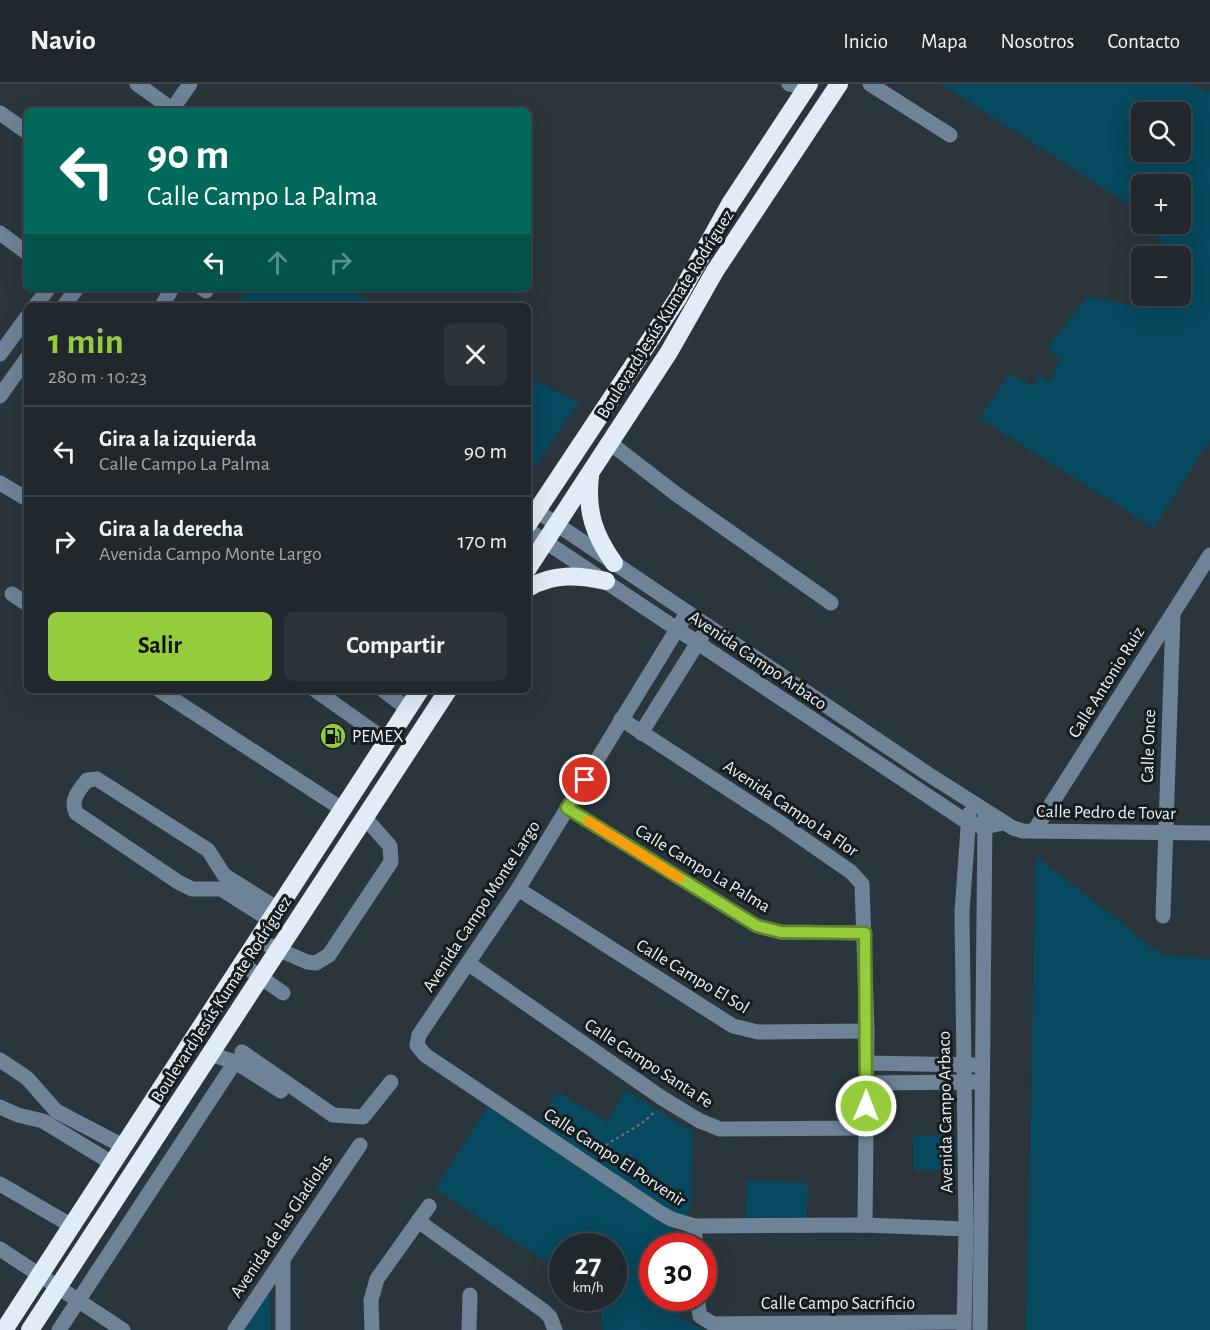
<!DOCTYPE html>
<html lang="es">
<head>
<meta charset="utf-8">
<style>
  body { margin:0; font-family:"Alegreya Sans",sans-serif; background:#2d3439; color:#f1f3f6; height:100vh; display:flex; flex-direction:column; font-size:22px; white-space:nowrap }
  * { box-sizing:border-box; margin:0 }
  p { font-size:20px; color:#a2a6aa }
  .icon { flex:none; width:33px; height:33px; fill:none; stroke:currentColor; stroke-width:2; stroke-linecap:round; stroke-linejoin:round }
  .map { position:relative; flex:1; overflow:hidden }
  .sheet { position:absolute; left:24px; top:219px; width:507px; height:390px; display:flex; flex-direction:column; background:#20282d; border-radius:9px; box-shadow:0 6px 24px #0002,0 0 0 2px #3d4449 }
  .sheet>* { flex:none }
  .hud { position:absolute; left:24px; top:24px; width:507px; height:183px; border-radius:9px; box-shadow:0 6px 24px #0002,0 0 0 2px #3d4449; background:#00695c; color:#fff; overflow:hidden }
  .buttons { position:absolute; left:1131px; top:18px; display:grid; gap:12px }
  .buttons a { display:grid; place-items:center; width:60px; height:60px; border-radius:9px; background:#20282d; box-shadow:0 6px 24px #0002,0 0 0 2px #3d4449; font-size:30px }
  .speed { position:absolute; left:549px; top:1149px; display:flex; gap:12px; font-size:30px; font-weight:700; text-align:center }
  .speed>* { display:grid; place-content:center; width:78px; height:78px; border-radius:50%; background:#20282d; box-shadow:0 6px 24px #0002,0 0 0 2px #3d4449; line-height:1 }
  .speed small { font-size:15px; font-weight:400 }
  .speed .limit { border:9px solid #d22; background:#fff; color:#111 }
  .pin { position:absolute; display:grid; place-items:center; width:51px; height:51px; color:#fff; margin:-26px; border:3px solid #fff; border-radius:50%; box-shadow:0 2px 6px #0007 }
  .me { position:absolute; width:66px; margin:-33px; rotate:1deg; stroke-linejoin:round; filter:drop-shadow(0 0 4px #0008) }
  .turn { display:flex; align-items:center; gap:21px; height:126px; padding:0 24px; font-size:27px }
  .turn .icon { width:78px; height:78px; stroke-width:2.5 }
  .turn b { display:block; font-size:42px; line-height:51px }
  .lanes { display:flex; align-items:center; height:57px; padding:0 24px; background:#0003; justify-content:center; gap:30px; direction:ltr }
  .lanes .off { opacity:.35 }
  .round { display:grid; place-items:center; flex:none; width:63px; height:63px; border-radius:9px; background:#2d3439 }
  .headline { display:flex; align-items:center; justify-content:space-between; height:102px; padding:0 24px }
  h1 { font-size:36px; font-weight:700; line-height:45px; color:#94cc3c }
  .action { display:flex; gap:12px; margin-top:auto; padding:12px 24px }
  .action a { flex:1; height:69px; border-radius:9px; background:#94cc3c; color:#111; font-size:24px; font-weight:700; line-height:69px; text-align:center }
  .action a+a { background:#2d3439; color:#f1f3f6 }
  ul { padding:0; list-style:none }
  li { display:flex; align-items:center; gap:18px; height:90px; padding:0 24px; border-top:2px solid #3d4449 }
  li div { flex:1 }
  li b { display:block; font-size:22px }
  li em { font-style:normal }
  header { display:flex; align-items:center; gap:36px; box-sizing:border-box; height:84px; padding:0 30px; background:#20282d; border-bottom:2px solid #3d4449 }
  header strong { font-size:28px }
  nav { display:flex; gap:33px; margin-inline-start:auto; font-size:21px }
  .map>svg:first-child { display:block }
  .green { fill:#07495f; fill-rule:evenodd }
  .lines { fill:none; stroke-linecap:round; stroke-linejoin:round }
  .path { stroke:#6c767c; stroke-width:2; stroke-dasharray:3 3; stroke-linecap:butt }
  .minor { stroke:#6e8397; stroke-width:15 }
  .highway { stroke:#e2ecf6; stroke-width:18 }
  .route-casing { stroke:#608527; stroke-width:15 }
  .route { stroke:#94cc3c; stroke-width:10 }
  .slow { stroke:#f59e0b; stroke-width:10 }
  .labels { text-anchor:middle; stroke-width:6; stroke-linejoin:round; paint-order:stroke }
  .street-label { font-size:18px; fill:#ebf2f6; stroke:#171d1f }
  .poi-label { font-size:18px; fill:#ebf2f6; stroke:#171d1f; text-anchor:start }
</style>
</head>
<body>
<header>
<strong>Navio</strong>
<nav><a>Inicio</a><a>Mapa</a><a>Nosotros</a><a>Contacto</a></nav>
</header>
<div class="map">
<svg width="1210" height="1246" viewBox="0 0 1210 1246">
  <rect width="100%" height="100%" fill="#2a363c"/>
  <!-- green -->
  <g class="green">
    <path d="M 941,0 L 1187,0 L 1210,8 L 1210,356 L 1154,444 L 979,334 L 1009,291 L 1034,302 L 1040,292 L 1052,298 L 1059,274 L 1048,263 L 1087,213 L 1131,221 L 1141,200 L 1142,212 L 1180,212 L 1180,172 L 1155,172 L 1162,157 L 1138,140 L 1141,133 L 1142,140 L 1180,140 L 1180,100 L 1142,100 L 1141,128 ZM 1142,28 L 1180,28 L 1180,68 L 1142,68 Z"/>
    <polygon points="247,204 342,204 380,222 236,222"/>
    <polygon points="528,294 579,318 528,392"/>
    <polygon points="1036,772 1162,871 1210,875 1210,1246 1026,1246"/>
    <polygon points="626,1006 693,1048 691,1124 684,1132 677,1132 538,1039 558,1008 607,1038"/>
    <polygon points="487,1023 673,1142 674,1162 652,1162 652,1214 677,1214 679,1233 703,1246 603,1246 600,1214 614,1214 614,1162 562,1162 562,1188 435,1105"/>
    <polygon points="956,1051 956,1086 914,1086 913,1052"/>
    <polygon points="747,1096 808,1099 806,1136 746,1133"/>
    <polygon points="267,1210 270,1213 270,1246 240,1246"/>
  </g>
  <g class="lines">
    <!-- path -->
    <path class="path" d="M 597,1069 C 614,1052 640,1045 655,1027"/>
    <!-- minor -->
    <g class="minor">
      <polyline points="137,0 172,25"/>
      <polyline points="789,0 807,3"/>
      <polyline points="870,0 950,51"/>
      <polyline points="171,27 190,0"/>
      <polyline points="0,29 27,48"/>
      <polyline points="0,149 27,169"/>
      <polyline points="202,204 206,207"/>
      <polyline points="35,222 49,204"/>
      <polyline points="64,222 77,204"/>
      <polyline points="162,222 172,204"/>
      <polyline points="0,270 27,233"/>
      <polyline points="0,312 27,274"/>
      <polyline points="610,359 676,410 831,519"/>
      <polyline points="0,399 27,415"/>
      <polyline points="537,427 928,690 1013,744 1023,747 1210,749"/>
      <polyline points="528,446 967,738 984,743 1003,739"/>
      <polyline points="12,510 27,520"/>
      <polyline points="687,529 518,805 419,951 417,961 425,971 659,1128 671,1135 695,1142 865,1141 966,1145"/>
      <polyline points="159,606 342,725"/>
      <polyline points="315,606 387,657"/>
      <polyline points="383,606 408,625"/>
      <polyline points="621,635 779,738 851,788 862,800 867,947 865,1141"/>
      <polyline points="641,649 702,552"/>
      <polyline points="567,724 757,842 781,848 865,849"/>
      <polyline points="1034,747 1210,471"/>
      <polyline points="518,805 733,942 758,948 867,947"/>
      <polyline points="1163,832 1173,532"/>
      <path d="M 270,836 L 221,805 L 192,805 L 178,798 L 76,729 C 70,716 79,706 87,696 L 97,695 L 208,766 L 224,791 L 278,825"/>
      <polyline points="257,856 307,878 316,879 329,871 391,778 390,762 365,734"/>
      <polyline points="242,880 283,909"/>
      <polyline points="469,880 662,1014 700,1037 720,1045 866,1044"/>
      <polyline points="242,968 333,1031 363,1033 391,998"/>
      <polyline points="210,970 235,978 281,1007"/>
      <polyline points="0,976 27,994 56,1027 123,1062"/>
      <polyline points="867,979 973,981"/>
      <polyline points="867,999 975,998"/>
      <polyline points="0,1023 18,1031 43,1037 112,1079"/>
      <polyline points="0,1100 72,1142"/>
      <polyline points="418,1137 544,1227 550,1233 555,1246"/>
      <polyline points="695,1142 695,1162"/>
      <polyline points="0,1165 123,1246"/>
      <polyline points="283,1175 283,1246"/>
      <polyline points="697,1214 700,1232 713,1240 963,1238"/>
      <polyline points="59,1246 235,978"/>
      <polyline points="235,1246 360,1061"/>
      <polyline points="372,1246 371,1216 377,1195 429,1122"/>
      <polyline points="469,1246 470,1211"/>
      <polyline points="964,1246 966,1145 962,828 969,730"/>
      <polyline points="980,1246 985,732"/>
    </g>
    <!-- highway -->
    <g class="highway">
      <path d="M 590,392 C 586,427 594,451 614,479"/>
      <polyline points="528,440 678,214 730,120 809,0"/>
      <polyline points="528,484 669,268 715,187 839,0"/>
      <path d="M 528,504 C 553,489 579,491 606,497"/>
      <polyline points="4,1246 420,606"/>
      <polyline points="30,1246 448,606"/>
    </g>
  </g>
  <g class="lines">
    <!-- route casing -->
    <g class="route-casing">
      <polyline id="route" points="585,696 567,724 757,842 781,848 865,849 866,1022"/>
    </g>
    <!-- route -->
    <use href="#route" class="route"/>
    <!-- slow -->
    <polyline class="slow" points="588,737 679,794"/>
  </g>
  <!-- icons -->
  <defs>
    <g id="fuel-disc" transform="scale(1.35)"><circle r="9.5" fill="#94cc3c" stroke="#171d1f"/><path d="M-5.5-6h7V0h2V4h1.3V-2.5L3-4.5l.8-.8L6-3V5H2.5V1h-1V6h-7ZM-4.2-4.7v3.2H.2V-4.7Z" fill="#111"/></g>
  </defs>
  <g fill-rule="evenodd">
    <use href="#fuel-disc" x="333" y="652"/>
  </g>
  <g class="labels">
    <!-- street labels -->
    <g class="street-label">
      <text transform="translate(665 230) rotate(-58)" y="6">Boulevard Jesús Kumate Rodríguez</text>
      <text transform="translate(758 576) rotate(34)" y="6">Avenida Campo Arbaco</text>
      <text transform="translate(1106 598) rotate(-58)" y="6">Calle Antonio Ruiz</text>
      <text transform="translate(1148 662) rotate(-88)" y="6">Calle Once</text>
      <text transform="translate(791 724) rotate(34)" y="6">Avenida Campo La Flor</text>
      <text transform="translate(1106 728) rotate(1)" y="6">Calle Pedro de Tovar</text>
      <text transform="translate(703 784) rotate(31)" y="6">Calle Campo La Palma</text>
      <text transform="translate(481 822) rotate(-57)" y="6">Avenida Campo Monte Largo</text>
      <text transform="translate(693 892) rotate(31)" y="6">Calle Campo El Sol</text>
      <text transform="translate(221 915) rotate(-57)" y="6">Boulevard Jesús Kumate Rodríguez</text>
      <text transform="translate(649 979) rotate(33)" y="6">Calle Campo Santa Fe</text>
      <text transform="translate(945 1028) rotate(-91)" y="6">Avenida Campo Arbaco</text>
      <text transform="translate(615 1073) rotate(33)" y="6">Calle Campo El Porvenir</text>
      <text transform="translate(281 1142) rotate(-56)" y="6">Avenida de las Gladiolas</text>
      <text x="838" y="1225">Calle Campo Sacrificio</text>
    </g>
    <!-- poi labels -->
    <g class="poi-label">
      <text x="352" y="658">PEMEX</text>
    </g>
  </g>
</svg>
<div class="buttons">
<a><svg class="icon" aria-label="search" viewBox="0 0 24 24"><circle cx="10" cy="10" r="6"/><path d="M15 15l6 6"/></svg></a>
<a>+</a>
<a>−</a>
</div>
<div class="speed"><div>27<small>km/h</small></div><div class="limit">30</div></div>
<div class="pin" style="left:585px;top:696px;background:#d93025"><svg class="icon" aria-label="arrive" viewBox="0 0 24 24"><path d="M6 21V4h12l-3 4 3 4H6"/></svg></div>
<svg class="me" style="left:866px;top:1022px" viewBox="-20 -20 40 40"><circle r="17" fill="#94cc3c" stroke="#fff" stroke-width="3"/><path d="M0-11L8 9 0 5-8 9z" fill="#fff"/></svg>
<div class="hud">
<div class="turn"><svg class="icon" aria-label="left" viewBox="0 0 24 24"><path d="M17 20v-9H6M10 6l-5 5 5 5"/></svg><div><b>90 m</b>Calle Campo La Palma</div></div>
<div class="lanes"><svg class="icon" aria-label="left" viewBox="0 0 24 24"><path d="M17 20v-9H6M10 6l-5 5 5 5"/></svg><svg class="icon off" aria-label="ahead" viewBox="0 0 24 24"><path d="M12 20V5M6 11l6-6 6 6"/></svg><svg class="icon off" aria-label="right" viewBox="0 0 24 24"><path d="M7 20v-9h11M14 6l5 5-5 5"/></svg></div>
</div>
<section class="sheet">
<div class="headline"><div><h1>1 min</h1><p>280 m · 10:23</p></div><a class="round"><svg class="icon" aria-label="close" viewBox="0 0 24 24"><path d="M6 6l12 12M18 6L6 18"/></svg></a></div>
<ul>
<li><svg class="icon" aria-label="left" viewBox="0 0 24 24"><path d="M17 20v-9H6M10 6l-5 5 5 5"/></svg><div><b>Gira a la izquierda</b><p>Calle Campo La Palma</p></div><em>90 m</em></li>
<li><svg class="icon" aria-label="right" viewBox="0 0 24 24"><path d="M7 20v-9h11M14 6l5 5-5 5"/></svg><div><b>Gira a la derecha</b><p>Avenida Campo Monte Largo</p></div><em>170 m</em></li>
</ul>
<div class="action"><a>Salir</a><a>Compartir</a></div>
</section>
</div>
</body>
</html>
